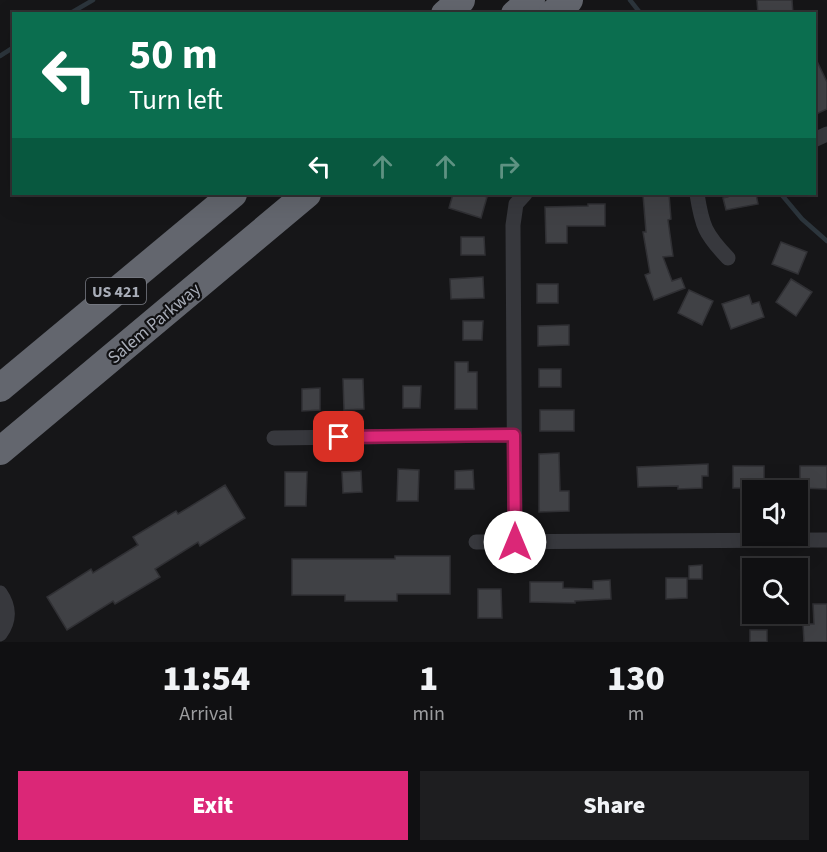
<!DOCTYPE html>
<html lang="en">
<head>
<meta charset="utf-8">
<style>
  body { margin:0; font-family:"Source Sans 3",sans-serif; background:#1e1e20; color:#f1f3f6; height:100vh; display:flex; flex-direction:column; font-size:22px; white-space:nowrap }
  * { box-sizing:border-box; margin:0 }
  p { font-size:20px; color:#9c9d9f }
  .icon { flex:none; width:33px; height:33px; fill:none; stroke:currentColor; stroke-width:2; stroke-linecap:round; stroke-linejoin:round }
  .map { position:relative; height:642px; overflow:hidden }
  .drawer { display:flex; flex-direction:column; background:#101012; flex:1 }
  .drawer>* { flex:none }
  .banner { position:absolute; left:12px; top:12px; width:804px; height:183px; border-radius:0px; box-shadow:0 6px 24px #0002,0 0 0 2px #303032; background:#0b6e4f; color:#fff; overflow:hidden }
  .controls { position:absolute; left:742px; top:480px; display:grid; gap:12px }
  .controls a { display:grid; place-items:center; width:66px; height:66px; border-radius:0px; background:#101012; box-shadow:0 6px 24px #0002,0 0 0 2px #303032; font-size:30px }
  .pin { position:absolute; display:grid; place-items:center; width:51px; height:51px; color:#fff; margin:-26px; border-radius:12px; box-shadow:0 3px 9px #0006 }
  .me { position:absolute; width:66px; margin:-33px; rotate:0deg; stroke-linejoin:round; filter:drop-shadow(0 0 4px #0008) }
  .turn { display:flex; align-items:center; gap:21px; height:126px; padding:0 18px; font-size:27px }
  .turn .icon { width:78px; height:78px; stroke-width:2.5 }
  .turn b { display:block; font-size:42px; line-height:51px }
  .lanes { display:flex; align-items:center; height:57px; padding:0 18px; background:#0003; justify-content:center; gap:30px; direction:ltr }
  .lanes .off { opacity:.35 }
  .eta { display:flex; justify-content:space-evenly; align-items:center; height:102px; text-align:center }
  .eta b { font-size:36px; font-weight:800; line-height:42px }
  .primary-button { display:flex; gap:12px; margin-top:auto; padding:12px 18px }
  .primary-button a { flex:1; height:69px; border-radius:0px; background:#db2777; color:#fff; font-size:24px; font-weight:800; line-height:69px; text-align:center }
  .primary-button a+a { background:#1e1e20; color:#f1f3f6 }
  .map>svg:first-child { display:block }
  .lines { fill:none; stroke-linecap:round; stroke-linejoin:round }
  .stream { stroke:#2c353c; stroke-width:4.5 }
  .building { fill:#404145; stroke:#303034; stroke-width:1.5 }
  .minor { stroke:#37383d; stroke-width:15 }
  .motorway { stroke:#63666e; stroke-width:28 }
  .route-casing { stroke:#8e194d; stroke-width:15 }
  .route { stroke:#db2777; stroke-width:10 }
  .labels { text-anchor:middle; stroke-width:4.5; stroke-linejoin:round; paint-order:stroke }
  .shield { fill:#111113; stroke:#7b7e86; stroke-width:1.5 }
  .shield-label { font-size:16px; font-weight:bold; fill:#a8adb8 }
  .street-label { font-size:18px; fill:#a8adb8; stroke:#111113 }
</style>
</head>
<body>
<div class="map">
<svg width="827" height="642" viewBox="0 0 827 642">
  <rect width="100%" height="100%" fill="#161618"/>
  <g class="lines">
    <!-- stream -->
    <g class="stream">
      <polyline points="630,0 641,14"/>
      <polyline points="69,14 93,0"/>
      <polyline points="0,56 14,47"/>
      <polyline points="781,194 802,219 827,241"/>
    </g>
  </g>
  <!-- building -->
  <g class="building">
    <polygon points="757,0 792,0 793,14 758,14"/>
    <polygon points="814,55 827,82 827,109 814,115"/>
    <polygon points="453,194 476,194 487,197 481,218 449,208"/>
    <polygon points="669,194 671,219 668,220 673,256 663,257 672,281 681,278 685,288 654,300 645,275 650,273 643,232 646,232 643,195"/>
    <polygon points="728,194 756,194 758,204 726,210 723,198 728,197"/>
    <polygon points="588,204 605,204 605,226 567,226 567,243 546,243 545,207 588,206"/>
    <polygon points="461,237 484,237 485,255 461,255"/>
    <polygon points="781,242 807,252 798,274 772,264"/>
    <polygon points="483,277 484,298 451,299 450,279"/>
    <polygon points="791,279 812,292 796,316 776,302"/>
    <rect x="537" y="284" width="21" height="19"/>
    <polygon points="689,290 713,301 702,325 678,313"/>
    <polygon points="749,295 752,304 759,302 764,317 731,329 722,304"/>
    <polygon points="463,321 483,321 482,340 463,340"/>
    <polygon points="569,325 569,345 538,346 538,326"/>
    <polygon points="455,362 468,362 468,372 477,372 477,409 455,409"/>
    <rect x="539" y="369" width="22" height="18"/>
    <polygon points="343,379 363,379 364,409 344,410"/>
    <polygon points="403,386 421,386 420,408 403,408"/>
    <polygon points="320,388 320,410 302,411 302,389"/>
    <rect x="540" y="410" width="34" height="21"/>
    <polygon points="559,453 560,491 569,491 569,511 539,512 539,454"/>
    <polygon points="708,464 708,476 702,476 702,488 678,489 678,486 638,487 637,467"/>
    <polygon points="733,466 764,466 764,485 754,485 754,488 733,488"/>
    <polygon points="800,466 827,466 827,489 800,488"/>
    <polygon points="398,469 419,470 418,501 397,501"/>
    <polygon points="473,470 474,489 455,489 455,471"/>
    <polygon points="361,471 362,492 343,493 342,472"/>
    <polygon points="285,472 307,472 306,506 285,506"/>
    <polygon points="225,485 245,518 200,546 198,542 155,569 160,577 115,604 113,601 67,630 47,597 91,569 93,573 138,545 133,537 176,511 178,514"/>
    <polygon points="395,556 450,556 450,594 397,594 397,601 345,601 345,595 292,595 292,559 395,559"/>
    <polygon points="702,565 702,579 689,579 689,566"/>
    <polygon points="666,578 687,578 687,598 666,599"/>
    <polygon points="610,580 611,599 575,601 575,603 530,602 530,582 563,582 563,588 593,589 593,581"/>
    <polygon points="478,589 501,589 502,618 478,618"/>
    <polygon points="813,604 827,604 827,642 804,642 803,624 814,624"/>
    <rect x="750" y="630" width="17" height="12"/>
  </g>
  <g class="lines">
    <!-- minor -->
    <g class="minor">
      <polyline points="814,140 827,134"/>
      <path d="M 697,194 C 702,226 705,234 728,258"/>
      <polyline points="274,438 514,435"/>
      <polyline points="476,542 827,540"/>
      <polyline points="515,542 513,225 516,204 525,194"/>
      <path d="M 0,593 C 9,606 10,620 0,634"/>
    </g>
    <!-- motorway -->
    <g class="motorway">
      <polyline points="445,14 461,0"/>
      <polyline points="515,14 531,0"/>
      <polyline points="552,14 569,0"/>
      <polyline points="0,388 233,194"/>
      <polyline points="0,451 307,194"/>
    </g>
  </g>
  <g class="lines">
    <!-- route casing -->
    <g class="route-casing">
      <polyline id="route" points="339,437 514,435 515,542"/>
    </g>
    <!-- route -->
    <use href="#route" class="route"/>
  </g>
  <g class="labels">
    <!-- shield labels -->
    <rect class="shield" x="86" y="278" width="60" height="26" rx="4.5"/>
    <g class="shield-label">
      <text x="116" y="297">US 421</text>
    </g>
    <!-- street labels -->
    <g class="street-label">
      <text transform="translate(154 323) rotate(-40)" y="6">Salem Parkway</text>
    </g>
  </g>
</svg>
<div class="controls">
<a><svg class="icon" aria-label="sound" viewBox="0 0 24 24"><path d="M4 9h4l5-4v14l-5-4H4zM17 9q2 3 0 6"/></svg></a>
<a><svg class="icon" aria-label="search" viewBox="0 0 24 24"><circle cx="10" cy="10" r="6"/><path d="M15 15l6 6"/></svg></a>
</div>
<div class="pin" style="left:339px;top:437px;background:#d93025"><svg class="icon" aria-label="arrive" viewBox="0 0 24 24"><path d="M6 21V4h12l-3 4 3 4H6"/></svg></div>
<svg class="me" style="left:515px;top:542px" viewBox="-20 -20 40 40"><circle r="19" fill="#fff"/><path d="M0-13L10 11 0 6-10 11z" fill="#db2777"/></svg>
<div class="banner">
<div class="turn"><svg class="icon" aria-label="left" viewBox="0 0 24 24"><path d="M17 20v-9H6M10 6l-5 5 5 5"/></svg><div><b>50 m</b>Turn left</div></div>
<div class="lanes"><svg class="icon" aria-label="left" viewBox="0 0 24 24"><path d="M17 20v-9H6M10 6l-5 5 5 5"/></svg><svg class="icon off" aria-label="ahead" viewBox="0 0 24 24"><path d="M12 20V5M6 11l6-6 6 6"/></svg><svg class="icon off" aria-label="ahead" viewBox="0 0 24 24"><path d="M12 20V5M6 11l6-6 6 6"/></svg><svg class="icon off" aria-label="right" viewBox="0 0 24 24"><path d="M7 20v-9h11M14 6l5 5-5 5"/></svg></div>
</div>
</div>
<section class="drawer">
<div class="eta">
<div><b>11:54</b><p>Arrival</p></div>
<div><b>1</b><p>min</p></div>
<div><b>130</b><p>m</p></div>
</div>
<div class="primary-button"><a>Exit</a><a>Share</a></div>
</section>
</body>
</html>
